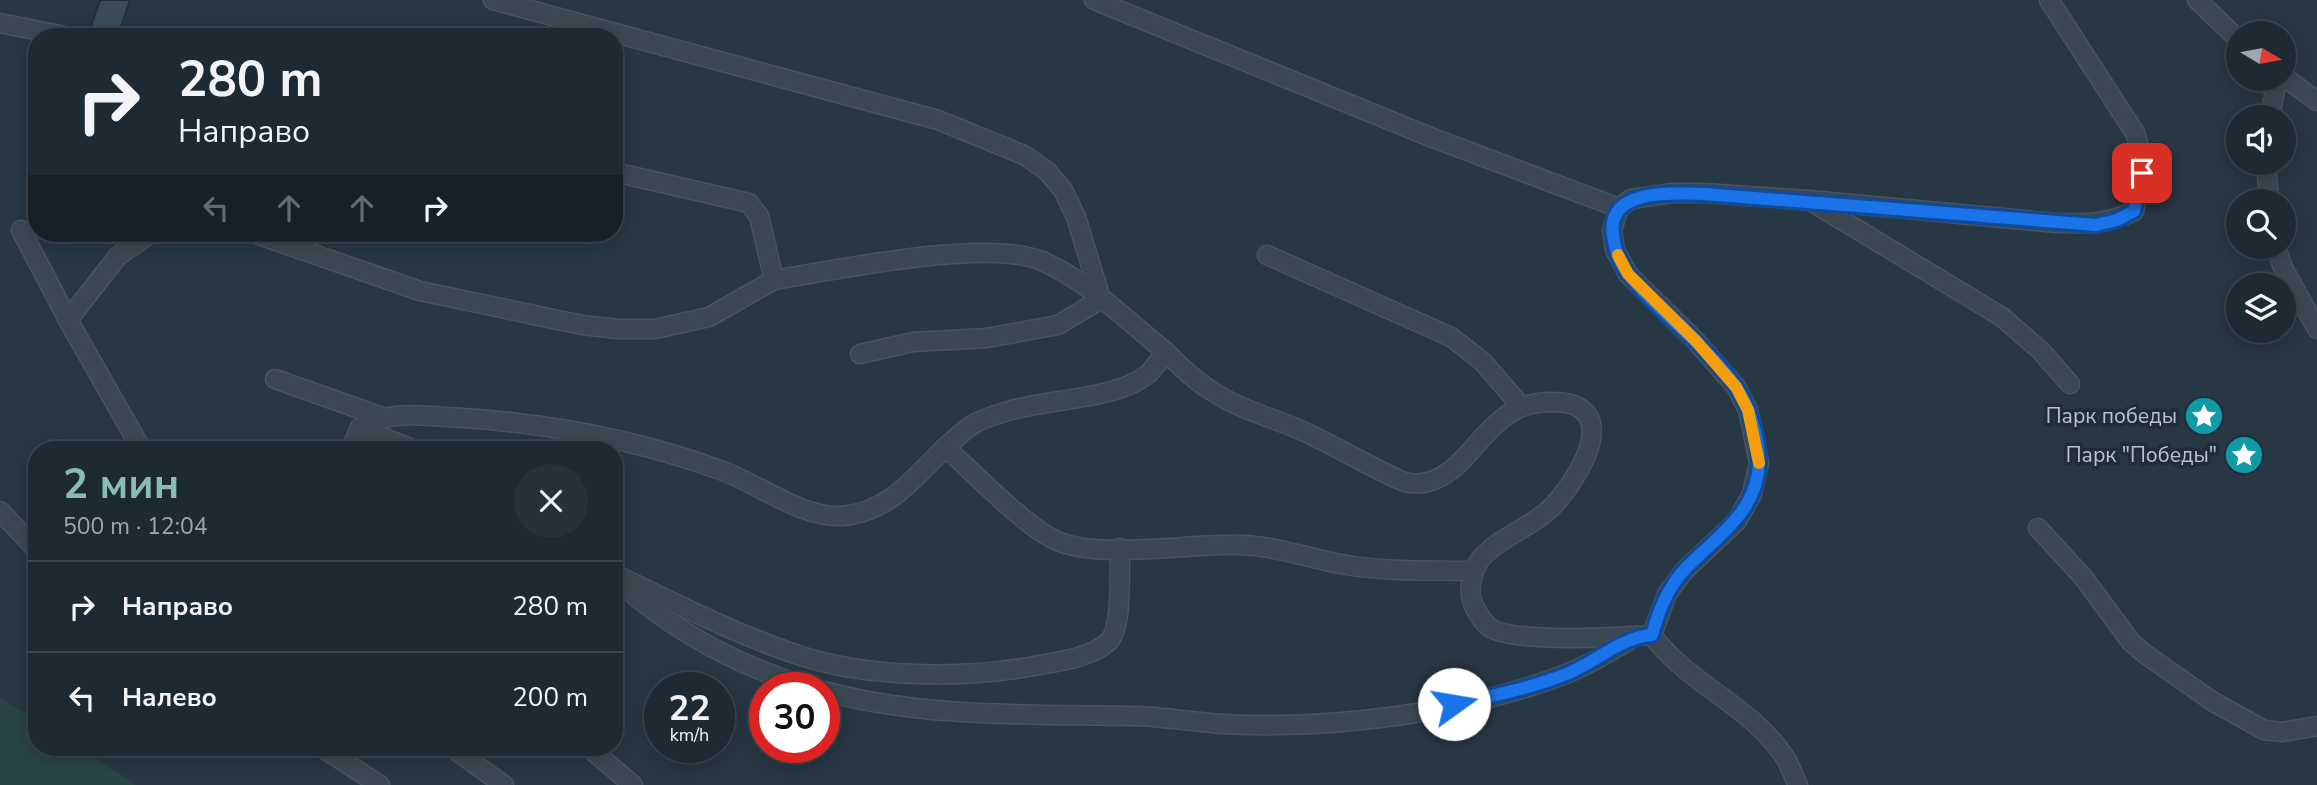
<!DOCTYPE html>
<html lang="ru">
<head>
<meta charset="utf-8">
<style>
  body { margin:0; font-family:"Nunito Sans",sans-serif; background:#25313b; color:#f1f3f6; height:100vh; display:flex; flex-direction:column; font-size:26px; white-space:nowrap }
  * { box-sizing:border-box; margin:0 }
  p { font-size:23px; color:#a0a6ac }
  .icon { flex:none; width:38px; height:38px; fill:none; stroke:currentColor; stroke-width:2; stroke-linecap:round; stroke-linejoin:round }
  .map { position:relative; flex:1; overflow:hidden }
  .panel { position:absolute; left:28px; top:441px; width:595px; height:315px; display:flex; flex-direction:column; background:#1d2933; border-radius:28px; box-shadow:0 4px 18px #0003,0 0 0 2px #3b454e }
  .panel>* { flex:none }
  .hud { position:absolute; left:28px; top:28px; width:595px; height:214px; border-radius:28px; box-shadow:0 4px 18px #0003,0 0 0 2px #3b454e; background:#1d2933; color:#f1f3f6; overflow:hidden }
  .needle { width:46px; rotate:100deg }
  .fabs { position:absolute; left:2226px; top:21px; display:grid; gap:14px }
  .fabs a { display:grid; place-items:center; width:70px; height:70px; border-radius:50%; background:#1d2933; box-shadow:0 4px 18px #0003,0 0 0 2px #3b454e; font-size:35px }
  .speed { position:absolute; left:644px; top:672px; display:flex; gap:14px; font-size:35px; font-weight:700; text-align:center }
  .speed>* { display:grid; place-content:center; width:91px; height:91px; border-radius:50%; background:#1d2933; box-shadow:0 4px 18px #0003,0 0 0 2px #3b454e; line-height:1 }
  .speed small { font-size:18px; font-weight:400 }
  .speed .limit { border:10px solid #d22; background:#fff; color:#111 }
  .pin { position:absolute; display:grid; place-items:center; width:60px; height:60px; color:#fff; margin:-30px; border-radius:14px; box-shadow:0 4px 10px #0006 }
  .me { position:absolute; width:77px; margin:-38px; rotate:77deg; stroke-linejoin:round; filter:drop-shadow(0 0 5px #0008) }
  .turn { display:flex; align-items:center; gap:24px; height:147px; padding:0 35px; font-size:32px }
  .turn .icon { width:91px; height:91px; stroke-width:2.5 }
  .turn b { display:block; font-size:49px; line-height:60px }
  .lanes { display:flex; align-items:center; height:66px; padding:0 35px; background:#0003; justify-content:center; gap:35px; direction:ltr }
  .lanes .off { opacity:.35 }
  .round { display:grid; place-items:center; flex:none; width:74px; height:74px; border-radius:37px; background:#25313b }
  .overview { display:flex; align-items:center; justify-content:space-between; height:119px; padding:0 35px }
  h1 { font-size:42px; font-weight:700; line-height:52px; color:#8bbbb9 }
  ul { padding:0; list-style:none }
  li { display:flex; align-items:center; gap:21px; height:91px; padding:0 35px; border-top:2px solid #3b454e }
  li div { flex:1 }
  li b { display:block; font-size:26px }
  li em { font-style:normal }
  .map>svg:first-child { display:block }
  .green { fill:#294545 }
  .building { fill:#394b5a; stroke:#222f3b; stroke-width:2 }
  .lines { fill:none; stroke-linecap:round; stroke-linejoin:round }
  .minor-casing { stroke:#485460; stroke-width:21 }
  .minor { stroke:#3b4853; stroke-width:18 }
  .route-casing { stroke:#114b97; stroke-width:18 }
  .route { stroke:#1a73e8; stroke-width:12 }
  .slow { stroke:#f59e0b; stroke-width:12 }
  .labels { text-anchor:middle; stroke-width:7; stroke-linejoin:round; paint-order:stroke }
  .poi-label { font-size:21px; fill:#b9c3cd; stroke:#202d39; text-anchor:end }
</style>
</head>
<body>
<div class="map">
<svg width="2317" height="785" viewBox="0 0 2317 785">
  <rect width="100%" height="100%" fill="#273744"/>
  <!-- green -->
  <polygon class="green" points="0,698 37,721 37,747 79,747 136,785 0,785"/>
  <!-- building -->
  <polygon class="building" points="100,0 130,0 118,37 90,29"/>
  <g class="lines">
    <!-- minor casing -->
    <g class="minor-casing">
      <g id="minor">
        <polyline points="493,0 938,120 1024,155 1047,171 1063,190 1076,217 1101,299 1058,325 987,338 913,342 860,354"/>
        <polyline points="1094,0 1433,138 1619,208"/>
        <polyline points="2197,0 2238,39"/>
        <polyline points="0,23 70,37"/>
        <polyline points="2284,77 2317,101"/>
        <polyline points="2270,117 2277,79"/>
        <polyline points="2266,163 2269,201"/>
        <polyline points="1812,202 2002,317 2041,351 2070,384"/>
        <polyline points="21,230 68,320 118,256 151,233"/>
        <polyline points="253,233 420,291 582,325 618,329 655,329 709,317 774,280 759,216 749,203 614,172"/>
        <polyline points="2276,247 2283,268 2317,329"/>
        <polyline points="1267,255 1451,337 1482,361 1521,406"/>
        <polyline points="68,320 142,450"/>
        <path d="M 1166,352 C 1181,367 1196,382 1215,393 C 1243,411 1277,419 1307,433 C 1339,448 1370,467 1402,481 C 1409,484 1420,484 1428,482 C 1473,471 1486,404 1547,402 C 1557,402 1570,402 1578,407 C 1614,427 1570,488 1552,507 C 1532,527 1502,536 1483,556 C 1474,565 1469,584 1471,596 C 1472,606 1481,620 1489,627 C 1511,644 1621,637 1652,635"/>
        <polyline points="275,379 385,418"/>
        <polyline points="360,428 415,450"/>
        <path d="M 945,447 C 972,471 1029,531 1060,542 C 1102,559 1193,543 1241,545 C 1277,546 1310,559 1346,565 C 1387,572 1431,570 1474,571"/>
        <path d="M 350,450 L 360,428 C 368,425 376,420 384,418 C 405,413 427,416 448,417 C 540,422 636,439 723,471 C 759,485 803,518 841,516 C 900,513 927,456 972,425 C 981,419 992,416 1002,413 C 1043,398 1118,401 1149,373 C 1155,367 1160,359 1166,352 C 1127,321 1088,281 1042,261 C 986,238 837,270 774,280"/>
        <polyline points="0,511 37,550"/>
        <polyline points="2038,528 2083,577 2131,642 2145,654 2212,701 2264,730 2282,732 2317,726"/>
        <path d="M 614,574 C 675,603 735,634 798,655 C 867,678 964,679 1034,666 C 1056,662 1092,658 1109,641 C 1123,626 1119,570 1120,548"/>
        <path d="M 620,583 C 674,632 742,668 812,688"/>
        <path d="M 1652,635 L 1667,594 L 1685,570 L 1737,521 L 1752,494 L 1759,463 L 1748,410 L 1736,387 L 1696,341 L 1628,274 L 1615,250 L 1612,230 L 1619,208 L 1631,199 L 1673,193 L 1704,193 L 1809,200 L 2057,223 C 2086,224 2108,224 2134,211 C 2140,183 2145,161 2135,133 L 2049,0"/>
        <path d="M 1652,635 C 1688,684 1750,705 1784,756 C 1790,764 1793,776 1798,785"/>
        <path d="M 824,691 C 923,718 1027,714 1129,716 C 1161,716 1192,722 1223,724 C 1332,730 1465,713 1566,674 C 1591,664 1614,650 1636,636"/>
        <polyline points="321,747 380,785"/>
        <polyline points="451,747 504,785"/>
        <polyline points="588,747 633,785"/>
      </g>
    </g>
    <!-- minor -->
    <use href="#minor" class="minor"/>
  </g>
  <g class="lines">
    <!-- route casing -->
    <g class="route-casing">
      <path id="route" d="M 1454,704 C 1492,696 1532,688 1569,673 C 1597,661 1622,637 1652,635 C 1659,610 1667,589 1685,569 C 1716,537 1757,513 1759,463 C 1759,438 1750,407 1736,387 C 1706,344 1660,314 1629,275 C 1620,264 1615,250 1613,236 C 1606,188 1672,193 1704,194 L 2096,225 L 2117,220 L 2134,211 L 2142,173"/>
    </g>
    <!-- route -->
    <use href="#route" class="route"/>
    <!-- slow -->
    <polyline class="slow" points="1618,255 1628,274 1696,341 1736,387 1748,410 1759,463"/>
  </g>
  <!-- icons -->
  <defs>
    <g id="sight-disc" transform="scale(2.0125)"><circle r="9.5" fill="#0f9aa8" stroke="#202d39"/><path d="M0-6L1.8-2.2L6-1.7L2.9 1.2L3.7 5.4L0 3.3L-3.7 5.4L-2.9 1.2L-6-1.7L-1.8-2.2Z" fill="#fff"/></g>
  </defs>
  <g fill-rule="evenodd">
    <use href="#sight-disc" x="2204" y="416"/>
    <use href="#sight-disc" x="2244" y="455"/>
  </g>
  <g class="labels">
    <!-- poi labels -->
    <g class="poi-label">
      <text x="2177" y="423">Парк победы</text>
      <text x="2217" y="462">Парк "Победы"</text>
    </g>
  </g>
</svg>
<div class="fabs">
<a><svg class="needle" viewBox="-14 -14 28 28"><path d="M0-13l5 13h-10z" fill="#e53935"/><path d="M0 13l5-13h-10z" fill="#a0a6ac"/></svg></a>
<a><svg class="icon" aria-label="sound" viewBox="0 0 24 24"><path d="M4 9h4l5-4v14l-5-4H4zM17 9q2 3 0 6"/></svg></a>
<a><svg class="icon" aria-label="search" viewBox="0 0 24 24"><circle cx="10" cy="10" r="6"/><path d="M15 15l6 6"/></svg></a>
<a><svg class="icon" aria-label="layers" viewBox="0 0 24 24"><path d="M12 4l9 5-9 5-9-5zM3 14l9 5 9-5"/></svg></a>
</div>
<div class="speed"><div>22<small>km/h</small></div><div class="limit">30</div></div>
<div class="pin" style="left:2142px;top:173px;background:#d93025"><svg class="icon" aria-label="arrive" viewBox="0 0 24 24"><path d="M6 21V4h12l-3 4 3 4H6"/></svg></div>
<svg class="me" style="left:1454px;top:704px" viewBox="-20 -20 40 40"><circle r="19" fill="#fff"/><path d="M0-13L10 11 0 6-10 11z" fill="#1a73e8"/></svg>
<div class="hud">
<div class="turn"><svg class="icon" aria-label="right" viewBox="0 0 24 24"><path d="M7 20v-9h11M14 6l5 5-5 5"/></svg><div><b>280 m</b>Направо</div></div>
<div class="lanes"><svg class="icon off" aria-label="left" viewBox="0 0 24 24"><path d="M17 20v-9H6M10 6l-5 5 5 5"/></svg><svg class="icon off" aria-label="ahead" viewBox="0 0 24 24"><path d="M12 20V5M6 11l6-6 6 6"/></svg><svg class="icon off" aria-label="ahead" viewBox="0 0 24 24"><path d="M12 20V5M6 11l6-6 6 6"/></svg><svg class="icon" aria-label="right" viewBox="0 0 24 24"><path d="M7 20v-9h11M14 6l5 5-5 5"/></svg></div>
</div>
<section class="panel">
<div class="overview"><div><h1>2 мин</h1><p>500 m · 12:04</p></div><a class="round"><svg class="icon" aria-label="close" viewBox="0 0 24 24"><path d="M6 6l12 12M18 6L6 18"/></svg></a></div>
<ul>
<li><svg class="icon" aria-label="right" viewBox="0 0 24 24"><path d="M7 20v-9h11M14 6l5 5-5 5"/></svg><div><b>Направо</b></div><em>280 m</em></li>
<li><svg class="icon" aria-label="left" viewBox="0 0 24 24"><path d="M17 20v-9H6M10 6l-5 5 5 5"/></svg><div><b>Налево</b></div><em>200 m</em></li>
</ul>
</section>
</div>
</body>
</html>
